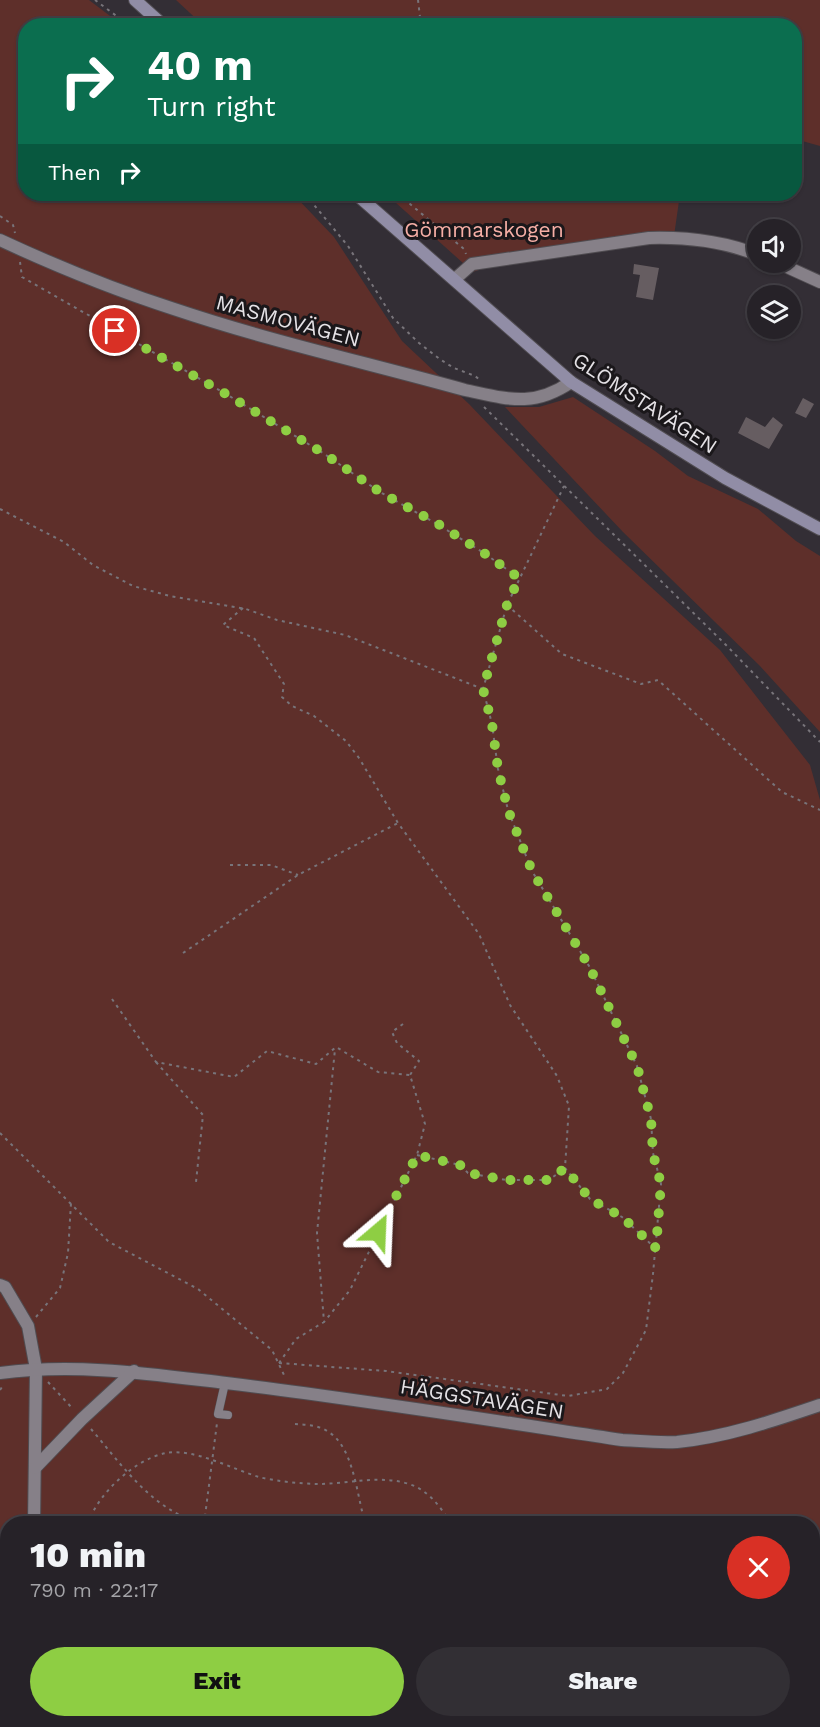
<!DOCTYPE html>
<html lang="en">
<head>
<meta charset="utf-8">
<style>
  body { margin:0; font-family:"Work Sans",sans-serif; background:#322f34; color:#f1f3f6; height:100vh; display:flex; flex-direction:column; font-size:22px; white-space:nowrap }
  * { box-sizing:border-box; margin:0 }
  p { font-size:20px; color:#a4a4a8 }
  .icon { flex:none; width:33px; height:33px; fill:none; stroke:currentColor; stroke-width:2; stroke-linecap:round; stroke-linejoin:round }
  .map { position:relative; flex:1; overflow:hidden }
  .details { position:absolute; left:0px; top:1516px; width:820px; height:212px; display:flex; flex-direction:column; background:#262228; border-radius:24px 24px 0 0; box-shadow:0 2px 4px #0004,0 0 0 2px #423f45 }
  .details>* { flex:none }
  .banner { position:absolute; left:18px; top:18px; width:784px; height:183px; border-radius:24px; box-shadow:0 2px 4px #0004,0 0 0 2px #423f45; background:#0b6e4f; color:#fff; overflow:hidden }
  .fabs { position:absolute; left:747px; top:219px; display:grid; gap:12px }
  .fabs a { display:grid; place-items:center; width:54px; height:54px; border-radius:50%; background:#262228; box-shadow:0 2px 4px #0004,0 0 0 2px #423f45; font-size:30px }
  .pin { position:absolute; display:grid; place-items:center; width:51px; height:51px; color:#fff; margin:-26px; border:3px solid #fff; border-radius:50%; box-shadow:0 2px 6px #0007 }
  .me { position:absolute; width:66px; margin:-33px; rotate:26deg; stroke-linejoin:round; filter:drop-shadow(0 0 4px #0008) }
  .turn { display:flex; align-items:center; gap:21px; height:126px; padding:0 30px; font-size:27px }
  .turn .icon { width:78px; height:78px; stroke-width:2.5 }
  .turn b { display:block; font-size:42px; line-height:51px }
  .then { display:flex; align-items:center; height:57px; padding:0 30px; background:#0003; gap:12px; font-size:22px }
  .round { display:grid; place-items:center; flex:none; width:63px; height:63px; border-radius:32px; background:#322f34 }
  .summary { display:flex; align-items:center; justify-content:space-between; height:102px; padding:0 30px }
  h1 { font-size:36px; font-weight:800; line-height:45px }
  .primary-button { display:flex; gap:12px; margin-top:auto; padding:12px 30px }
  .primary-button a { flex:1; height:69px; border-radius:36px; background:#8ece43; color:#111; font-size:24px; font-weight:800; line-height:69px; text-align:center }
  .primary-button a+a { background:#322f34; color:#f1f3f6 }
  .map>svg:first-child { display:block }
  .green { fill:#5e2f2a; fill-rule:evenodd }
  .building { fill:#665d61 }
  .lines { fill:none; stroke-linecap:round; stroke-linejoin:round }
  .service-casing { stroke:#504c51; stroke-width:9 }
  .minor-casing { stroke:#504c51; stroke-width:14 }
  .secondary-casing { stroke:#504c51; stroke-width:14 }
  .path { stroke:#78747a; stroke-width:2; stroke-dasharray:3 4.5; stroke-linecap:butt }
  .service { stroke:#868088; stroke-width:8 }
  .minor { stroke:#868088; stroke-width:12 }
  .secondary { stroke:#918da6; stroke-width:12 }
  .route { stroke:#8ece43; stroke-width:10; stroke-dasharray:0 18 }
  .labels { text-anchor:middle; stroke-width:6; stroke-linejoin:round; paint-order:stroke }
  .park-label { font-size:21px; fill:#f7afa6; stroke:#1a171a }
  .street-label { font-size:21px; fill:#e5e2e6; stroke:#1a171a }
</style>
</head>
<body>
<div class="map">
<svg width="820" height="1727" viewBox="0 0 820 1727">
  <rect width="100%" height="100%" fill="#332e35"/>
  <!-- green -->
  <g class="green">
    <path d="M 0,0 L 89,0 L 122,25 L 26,26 L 26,194 L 293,194 L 334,237 L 402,341 L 469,404 L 595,536 L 720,650 L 810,765 L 820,800 L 820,1727 L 0,1727 ZM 8,1524 L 813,1524 L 813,1720 L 8,1720 Z"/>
    <polygon points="176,0 820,0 820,146 795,139 795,26 204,26"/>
    <polygon points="386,194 680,194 673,243 650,243 484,268 473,272"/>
    <polygon points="573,397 655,451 688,476 758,509 796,541 820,556 820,732 760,666 623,532 505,407 539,407"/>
  </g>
  <!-- building -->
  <g class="building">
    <polygon points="634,264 659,268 653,300 636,297 640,275 633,274"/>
    <polygon points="803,398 814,404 806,418 795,413"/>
    <polygon points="746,417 765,427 773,417 783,425 769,449 738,433"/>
  </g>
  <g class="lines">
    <!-- service casing -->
    <g class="service-casing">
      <g id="service">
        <polyline points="225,1383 218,1414 228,1415"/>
        <polyline points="0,1630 8,1630"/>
      </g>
    </g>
    <!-- minor casing -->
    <g class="minor-casing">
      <g id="minor">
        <path d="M 0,240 C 56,266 115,290 174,309 C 269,341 368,363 465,390 C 508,399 533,408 571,382"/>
        <polyline points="776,262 820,282"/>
        <path d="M 455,279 L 472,264 L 649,238 C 685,237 723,241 758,255"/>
        <polyline points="0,1285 5,1287 28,1326 36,1369 34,1524"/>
        <path d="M 0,1373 C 77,1363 150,1374 226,1383 C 358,1399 490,1420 622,1440 C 640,1441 658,1443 677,1442 C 726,1437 773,1421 820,1405"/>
        <polyline points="35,1468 82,1419 134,1371"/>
        <polyline points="16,1727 18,1720"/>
      </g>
    </g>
    <!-- secondary casing -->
    <g class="secondary-casing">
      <g id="secondary">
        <polyline points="135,0 164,26"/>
        <polyline points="356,194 571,382 725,478 820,529"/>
      </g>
    </g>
    <!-- path -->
    <g class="path">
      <polyline points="95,0 130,26"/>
      <polyline points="418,0 421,26"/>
      <polyline points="305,194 348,246 393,318 419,343 441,360 454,368 475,376 480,380"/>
      <polyline points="398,194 464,249 466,254"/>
      <polyline points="0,216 13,225 15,233"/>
      <polyline points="20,262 22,277 226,394 323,453 380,492 437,524 484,553 519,578"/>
      <polyline points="484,407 725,644 820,742"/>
      <polyline points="0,509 64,542 93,565 133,586 170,596 246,609 277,620 345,635 483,689"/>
      <polyline points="507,605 562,654 641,684 658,680 782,792 820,810"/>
      <polyline points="243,608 223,625 254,638 284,684 282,697 292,706 314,716 346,741 359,758 398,823 479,934 510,1005 557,1076 569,1106 565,1168 590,1199 622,1217 655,1248"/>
      <polyline points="230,865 271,865 298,875"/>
      <polyline points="183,953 298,875 398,823"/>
      <polyline points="112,999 156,1062 234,1077 267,1051 316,1064 336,1047 378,1072 410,1075 425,1124 417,1155 350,1290 324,1322"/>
      <polyline points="403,1024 392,1032 397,1043 419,1061 410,1075"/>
      <polyline points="156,1062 203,1115 196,1182"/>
      <polyline points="0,1133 109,1242 198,1289 272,1350 285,1377"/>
      <polyline points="417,1155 460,1165 468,1173 506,1180 549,1180 565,1168"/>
      <polyline points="36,1317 60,1288 68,1253 71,1203"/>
      <polyline points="279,1363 386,1371 568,1396 607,1389 623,1373 646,1330 653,1274 661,1184 653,1153 651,1119 637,1066 589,966 532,871 508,810 498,769 492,724 483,689 507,605 564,486"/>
      <polyline points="279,1363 296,1339 324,1322 317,1233 335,1049"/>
      <polyline points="48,1382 73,1409"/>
      <polyline points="0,1390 4,1384"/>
      <path d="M 295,1424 C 306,1425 318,1425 327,1431 C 352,1445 356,1488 363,1515 L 363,1524"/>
      <path d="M 91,1429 C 123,1466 156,1516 208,1524"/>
      <path d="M 88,1524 C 97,1494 135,1459 166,1453 C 194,1448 232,1469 259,1477 C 266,1479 274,1480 281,1481 C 295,1483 309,1484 322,1484 C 351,1483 381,1475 409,1484 C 428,1490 441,1507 451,1524"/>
      <polyline points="204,1524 217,1423"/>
      <polyline points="391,1720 392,1727"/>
    </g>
    <!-- service -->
    <use href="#service" class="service"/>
    <!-- minor -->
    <use href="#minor" class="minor"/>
    <!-- secondary -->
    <use href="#secondary" class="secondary"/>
  </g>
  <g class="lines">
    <!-- route -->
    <polyline class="route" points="115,331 226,394 323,453 380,492 438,524 484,553 519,578 507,605 483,689 492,724 498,769 508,810 532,871 589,966 637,1066 651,1119 653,1154 661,1184 656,1248 622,1217 590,1199 565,1168 549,1180 506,1180 468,1173 460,1165 417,1155 378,1232"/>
  </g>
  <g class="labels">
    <!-- park labels -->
    <g class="park-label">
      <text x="484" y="237">Gömmarskogen</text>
    </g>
    <!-- street labels -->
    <g class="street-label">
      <text transform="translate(288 321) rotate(15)" y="7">MASMOVÄGEN</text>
      <text transform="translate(645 403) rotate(33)" y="7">GLÖMSTAVÄGEN</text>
      <text transform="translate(482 1399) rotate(9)" y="7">HÄGGSTAVÄGEN</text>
    </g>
  </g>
</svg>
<div class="fabs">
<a><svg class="icon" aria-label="sound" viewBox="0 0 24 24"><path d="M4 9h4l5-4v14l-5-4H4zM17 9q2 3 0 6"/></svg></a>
<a><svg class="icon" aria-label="layers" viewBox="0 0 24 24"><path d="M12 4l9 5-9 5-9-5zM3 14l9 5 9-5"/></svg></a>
</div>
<div class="pin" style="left:115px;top:331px;background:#d93025"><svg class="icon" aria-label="arrive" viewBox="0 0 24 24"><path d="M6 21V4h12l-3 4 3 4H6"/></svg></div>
<svg class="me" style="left:378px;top:1232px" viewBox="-20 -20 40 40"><path d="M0-17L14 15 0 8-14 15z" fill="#8ece43" stroke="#fff" stroke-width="4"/></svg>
<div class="banner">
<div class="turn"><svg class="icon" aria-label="right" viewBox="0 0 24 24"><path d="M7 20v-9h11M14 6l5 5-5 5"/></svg><div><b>40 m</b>Turn right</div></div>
<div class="then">Then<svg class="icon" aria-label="right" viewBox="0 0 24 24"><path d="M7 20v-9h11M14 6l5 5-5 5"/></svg></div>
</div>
<section class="details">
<div class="summary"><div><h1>10 min</h1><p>790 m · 22:17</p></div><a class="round" style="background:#d93025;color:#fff"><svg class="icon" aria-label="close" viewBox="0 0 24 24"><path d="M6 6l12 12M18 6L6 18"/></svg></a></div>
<div class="primary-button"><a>Exit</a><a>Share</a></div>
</section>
</div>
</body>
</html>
